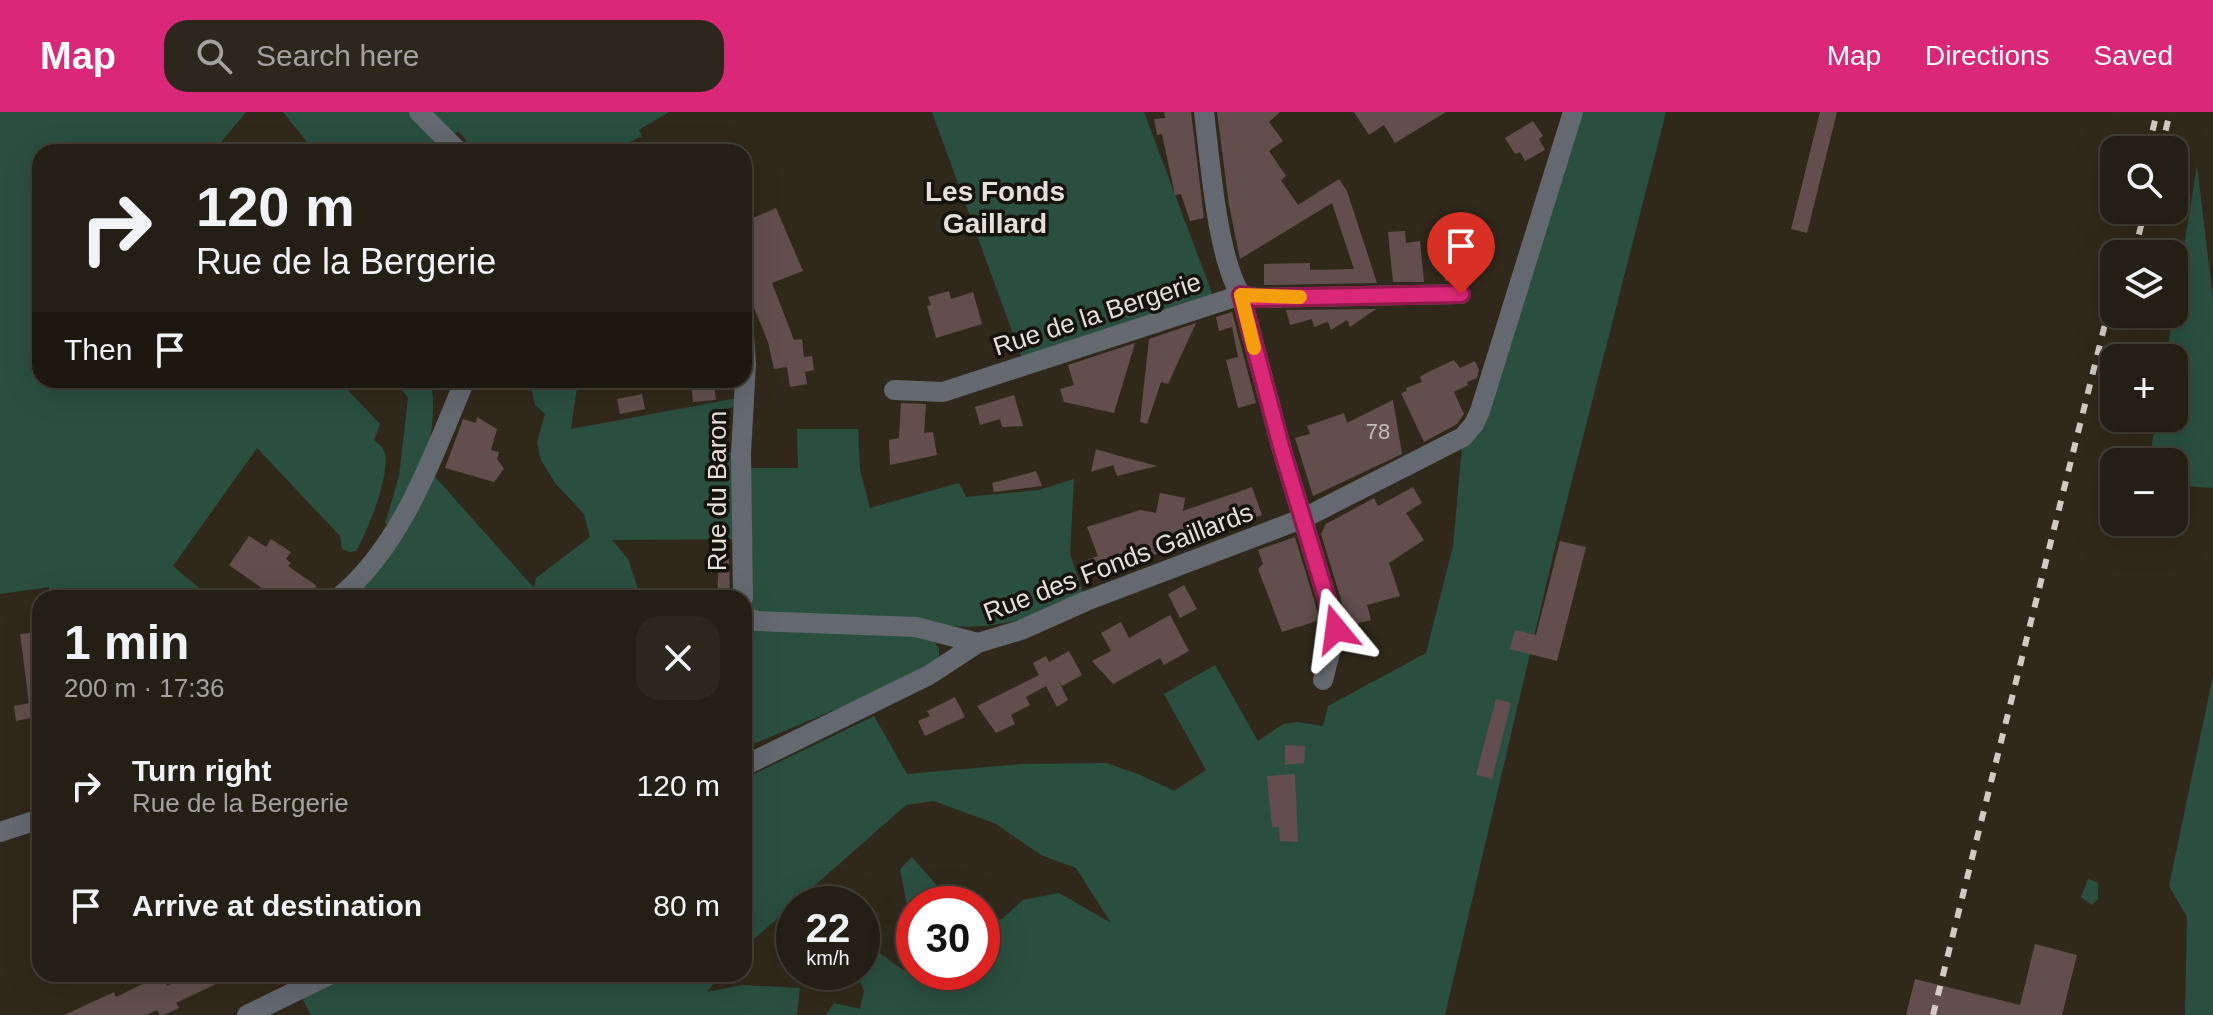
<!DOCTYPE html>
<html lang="en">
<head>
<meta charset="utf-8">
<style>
  body { margin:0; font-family:Helvetica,sans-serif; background:#2c271d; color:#f1f3f6; height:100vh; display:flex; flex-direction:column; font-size:30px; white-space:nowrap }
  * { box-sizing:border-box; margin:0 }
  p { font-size:26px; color:#a3a2a0 }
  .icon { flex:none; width:44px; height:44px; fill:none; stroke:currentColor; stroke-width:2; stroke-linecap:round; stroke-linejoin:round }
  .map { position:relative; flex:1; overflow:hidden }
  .details { position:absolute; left:32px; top:478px; width:720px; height:392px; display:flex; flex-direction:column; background:#241f14; border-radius:24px; box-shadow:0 8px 32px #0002,0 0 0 2px #413d34 }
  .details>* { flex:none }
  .banner { position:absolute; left:32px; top:32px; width:720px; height:244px; border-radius:24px; box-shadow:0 8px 32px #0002,0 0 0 2px #413d34; background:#241f14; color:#f1f3f6; overflow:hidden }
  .controls { position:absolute; left:2100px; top:24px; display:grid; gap:16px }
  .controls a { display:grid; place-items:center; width:88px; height:88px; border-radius:16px; background:#241f14; box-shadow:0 8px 32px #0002,0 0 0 2px #413d34; font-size:40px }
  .speed { position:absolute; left:776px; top:774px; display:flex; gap:16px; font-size:40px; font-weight:700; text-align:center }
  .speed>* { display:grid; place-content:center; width:104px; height:104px; border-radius:50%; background:#241f14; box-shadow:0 8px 32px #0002,0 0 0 2px #413d34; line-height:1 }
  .speed small { font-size:20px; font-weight:400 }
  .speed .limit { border:12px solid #d22; background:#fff; color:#111 }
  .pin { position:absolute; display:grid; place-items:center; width:68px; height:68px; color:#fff; margin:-82px -34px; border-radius:50% 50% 50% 0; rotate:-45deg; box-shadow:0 0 8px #0007 }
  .pin .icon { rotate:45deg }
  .me { position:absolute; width:88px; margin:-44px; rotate:344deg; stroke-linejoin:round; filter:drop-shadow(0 0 6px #0008) }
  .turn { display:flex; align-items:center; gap:28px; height:168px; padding:0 32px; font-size:36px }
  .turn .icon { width:104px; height:104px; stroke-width:2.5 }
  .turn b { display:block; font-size:56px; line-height:68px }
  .then { display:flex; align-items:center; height:76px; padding:0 32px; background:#0003; gap:16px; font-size:30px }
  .round { display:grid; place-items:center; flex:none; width:84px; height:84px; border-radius:24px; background:#2c271d }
  .overview { display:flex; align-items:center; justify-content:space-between; height:136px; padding:0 32px }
  h1 { font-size:48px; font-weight:700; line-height:60px }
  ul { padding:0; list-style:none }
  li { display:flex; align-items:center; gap:24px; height:120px; padding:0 32px }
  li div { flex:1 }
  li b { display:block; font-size:30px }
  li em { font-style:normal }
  header { display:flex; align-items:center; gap:48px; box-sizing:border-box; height:112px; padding:0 40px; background:#db2777; color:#fff }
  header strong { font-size:38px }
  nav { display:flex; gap:44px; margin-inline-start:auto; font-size:28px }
  .search { width:560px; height:72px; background:#2c271d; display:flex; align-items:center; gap:20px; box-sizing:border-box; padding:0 28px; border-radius:24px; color:#a3a2a0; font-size:30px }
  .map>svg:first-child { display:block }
  .green { fill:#2a4f3f }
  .building { fill:#624f4d }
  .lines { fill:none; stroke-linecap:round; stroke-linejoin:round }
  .minor { stroke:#63696f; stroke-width:20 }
  .rail { stroke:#d1ccc3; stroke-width:6; stroke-dasharray:10 10; stroke-linecap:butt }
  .route-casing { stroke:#8e194d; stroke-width:20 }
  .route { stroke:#db2777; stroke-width:14 }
  .slow { stroke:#f59e0b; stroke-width:14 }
  .labels { text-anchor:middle; stroke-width:7; stroke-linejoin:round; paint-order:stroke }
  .number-label { font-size:22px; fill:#c4bcb5 }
  .street-label { font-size:26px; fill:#e5e1d8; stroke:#15120c }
  .neighbourhood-label { font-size:28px; font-weight:bold; fill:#e5e1d8; stroke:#15120c }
</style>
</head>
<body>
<header>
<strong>Map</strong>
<div class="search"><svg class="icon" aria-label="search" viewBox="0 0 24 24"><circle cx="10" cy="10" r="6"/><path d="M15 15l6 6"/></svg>Search here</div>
<nav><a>Map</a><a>Directions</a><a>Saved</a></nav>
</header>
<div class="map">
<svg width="2213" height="903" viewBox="0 0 2213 903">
  <rect width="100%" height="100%" fill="#30291b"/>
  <!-- green -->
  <g class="green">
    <path d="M 0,0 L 246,0 L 213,40 L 40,40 L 40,268 L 338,268 L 380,312 L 374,328 C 377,331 381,333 383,337 C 394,355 367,421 356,439 L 350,440 L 342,437 L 340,424 L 257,336 L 173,454 L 211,486 L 49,486 L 49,475 L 0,482 Z"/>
    <polygon points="283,0 669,0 639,18 642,24 610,40 476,40 458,19 436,40 315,40"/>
    <polygon points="932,0 1144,0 1216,192 1024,252"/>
    <polygon points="1573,0 1666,0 1556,431 1445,903 826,903 834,891 860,897 864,879 856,860 862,860 862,828 903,858 914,856 914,860 982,860 982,809 1002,807 1023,788 1059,781 1111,811 1076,756 1041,743 996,712 934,689 906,693 744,836 744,667 874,604 907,662 1020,652 1106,651 1138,662 1174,679 1206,658 1164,582 1215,553 1258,629 1283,612 1297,610 1323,614 1328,594 1426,541 1453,434 1463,325"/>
    <polygon points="2197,54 2213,186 2213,376 2174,373 2174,350 2149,350 2156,306 2174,306 2174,246 2166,246"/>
    <path d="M 395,268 L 429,268 C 439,290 428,338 425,363 L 429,358 L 534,476 L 536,466 L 590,425 L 584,402 L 555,371 L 541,348 L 537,330 L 545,302 L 535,293 L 529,268 L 578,268 L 571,317 L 743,285 L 742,294 L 711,299 L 711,340 L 741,341 L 742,356 L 798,356 L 797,317 L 858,317 L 860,358 L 870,396 L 959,371 L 966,385 L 1039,378 L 1074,367 L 1070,442 L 1086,489 C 1042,502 998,518 951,514 L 933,529 L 939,536 L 939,546 L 865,585 L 744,636 L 742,427 L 612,428 L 628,447 L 641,486 L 338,486 L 392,413 L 385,412 L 399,364 L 408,286 Z"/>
    <polygon points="2213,564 2213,903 2185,903 2187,805 2169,774"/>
    <polygon points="912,745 953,792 914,792 914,829 900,757"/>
    <polygon points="2088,767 2098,771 2098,787 2092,793 2081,785"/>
    <polygon points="331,862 721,862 707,880 742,873 800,876 797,903 311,903 298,878"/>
  </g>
  <!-- building -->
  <g class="building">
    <polygon points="1164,0 1191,0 1204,106 1190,109 1181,82 1175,83 1162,22 1157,23 1154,7 1165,6"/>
    <polygon points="1217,0 1280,0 1269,10 1283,29 1269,39 1286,64 1281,68 1298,93 1339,67 1347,79 1377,171 1264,173 1264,152 1310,151 1310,158 1354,157 1332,91 1240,147 1229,93"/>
    <polygon points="1354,0 1446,0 1395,31 1384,13 1369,23"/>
    <polygon points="1820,0 1837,0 1807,121 1791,117"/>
    <polygon points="1533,9 1543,24 1539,27 1545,38 1525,49 1520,40 1515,42 1505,26"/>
    <polygon points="776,96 803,159 772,171 794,228 802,227 804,245 812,244 814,258 805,260 807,272 790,275 787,255 774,257 768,230 744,171 744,110"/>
    <polygon points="1405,119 1406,131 1420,129 1424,170 1393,170 1388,120"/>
    <polygon points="1447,147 1464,148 1464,170 1445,169"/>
    <polygon points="949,179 951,187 973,180 982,212 936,226 927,194 931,193 928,185"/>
    <polygon points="1376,197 1350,215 1347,208 1331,218 1328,210 1314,215 1312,207 1290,213 1286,198"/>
    <polygon points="1232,200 1256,291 1238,296 1226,248 1238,245 1232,215 1219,219 1216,205"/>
    <polygon points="1196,211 1168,272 1161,270 1147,312 1140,310 1149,227"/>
    <polygon points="1135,231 1114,301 1064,290 1060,277 1074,273 1068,253"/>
    <polygon points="1454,248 1460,256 1475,249 1479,258 1477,266 1467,270 1468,273 1454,280 1464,302 1457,312 1424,330 1401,281 1407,279 1406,276 1422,270 1420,265 1426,261"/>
    <polygon points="691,268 713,268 716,288 693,290"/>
    <polygon points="642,282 645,297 620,302 617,287"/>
    <polygon points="1014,283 1023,314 1002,315 1000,307 980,313 975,295"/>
    <polygon points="1393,288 1402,342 1313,384 1295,326 1310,322 1307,314 1344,301 1347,311"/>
    <polygon points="901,291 926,292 924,321 933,320 937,343 890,353 889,328 899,326"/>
    <polygon points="477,305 497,317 491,338 499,340 497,347 504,357 494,370 445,356 463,307 476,311"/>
    <polygon points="1096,337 1116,343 1157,354 1117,364 1113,353 1091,360"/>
    <polygon points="1036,359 1042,374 994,380 992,371"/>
    <polygon points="1252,375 1262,403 1094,465 1087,448 1098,444 1087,415 1140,398 1156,401 1160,381 1185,386 1183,399"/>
    <polygon points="1413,375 1422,391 1406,401 1424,428 1389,451 1400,484 1367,493 1371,508 1349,514 1321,422 1326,412 1374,386 1378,394"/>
    <polygon points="249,424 266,435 271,427 291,440 286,447 291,451 288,454 317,474 308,486 276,486 229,453"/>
    <polygon points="1295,425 1320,508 1282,520 1258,457 1263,452 1258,438"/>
    <polygon points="1560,429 1586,435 1557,549 1510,537 1515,518 1536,523"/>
    <polygon points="719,447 729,447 730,486 717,486"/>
    <polygon points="1184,473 1197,497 1180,506 1168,482"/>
    <polygon points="1170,503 1189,539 1164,553 1160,546 1113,572 1092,549 1111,539 1101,521 1121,510 1129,526"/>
    <polygon points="40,520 40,604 16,609 14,594 29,591 20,522"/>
    <polygon points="1069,539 1082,563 1062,574 1058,568 1068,588 1057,595 1046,574 1026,585 1030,593 1011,603 1015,612 996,621 977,594 1039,563 1033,551 1046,544 1049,550"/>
    <polygon points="955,585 965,605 925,624 918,609 930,604 927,599"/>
    <polygon points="1496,587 1511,591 1492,667 1476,663"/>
    <polygon points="1285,633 1305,634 1304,651 1285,653"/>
    <polygon points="1295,662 1298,730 1280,729 1279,715 1272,715 1267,664"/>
    <polygon points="2035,832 2077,843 2062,903 1906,903 1915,867 2020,893"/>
    <polygon points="191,862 237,862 176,891 179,896 164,903 160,903 157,898 146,903 64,903 114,880 116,885 161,863 167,874"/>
  </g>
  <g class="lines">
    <!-- minor -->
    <g class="minor">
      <polyline points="419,0 459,40"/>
      <path d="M 1204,0 C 1210,47 1217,146 1241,183 L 1282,338 L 1336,517 L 1323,568"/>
      <polyline points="894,278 943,280 1241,183 1257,186 1461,182"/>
      <path d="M 338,486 C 403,433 433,343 465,268"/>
      <polyline points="743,486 741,341 746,252 744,224"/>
      <polyline points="744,500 747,506 758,509 916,515 978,531"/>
      <polyline points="744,654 929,563 978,531 1021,518 1086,489 1304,406 1463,325 1474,312 1480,299 1573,0"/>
      <polyline points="0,720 40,707"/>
      <polyline points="247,903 331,862"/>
    </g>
    <!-- rail -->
    <g class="rail">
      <polyline points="2148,38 2157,0"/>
      <polyline points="2161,38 2170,0"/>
      <polyline points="2134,142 2145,98"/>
      <polyline points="1933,903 2114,176"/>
    </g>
  </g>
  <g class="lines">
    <!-- route casing -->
    <g class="route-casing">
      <polyline id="route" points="1336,517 1282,338 1241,183 1257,186 1461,182"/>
    </g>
    <!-- route -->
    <use href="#route" class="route"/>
    <!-- slow -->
    <polyline class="slow" points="1254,236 1241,183 1300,185"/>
  </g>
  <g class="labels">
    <!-- number labels -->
    <g class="number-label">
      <text x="1378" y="327">78</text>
    </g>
    <!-- street labels -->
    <g class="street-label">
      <text transform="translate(1097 202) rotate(-18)" y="9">Rue de la Bergerie</text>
      <text transform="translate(717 379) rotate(-90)" y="9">Rue du Baron</text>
      <text transform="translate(1118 450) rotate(-21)" y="9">Rue des Fonds Gaillards</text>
    </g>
    <!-- neighbourhood labels -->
    <g class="neighbourhood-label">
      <text x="995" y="89">Les Fonds<tspan x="995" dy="32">Gaillard</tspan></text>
    </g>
  </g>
</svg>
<div class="controls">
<a><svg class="icon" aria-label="search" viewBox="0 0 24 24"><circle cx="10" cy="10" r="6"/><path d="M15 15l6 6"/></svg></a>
<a><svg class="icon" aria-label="layers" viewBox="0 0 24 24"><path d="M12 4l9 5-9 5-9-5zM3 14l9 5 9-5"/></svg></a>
<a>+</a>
<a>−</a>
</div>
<div class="speed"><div>22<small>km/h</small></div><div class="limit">30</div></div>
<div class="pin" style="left:1461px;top:182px;background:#d93025"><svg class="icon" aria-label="arrive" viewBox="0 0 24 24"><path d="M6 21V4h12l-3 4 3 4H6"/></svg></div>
<svg class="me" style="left:1336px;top:517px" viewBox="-20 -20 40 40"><path d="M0-17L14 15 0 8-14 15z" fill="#db2777" stroke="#fff" stroke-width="4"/></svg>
<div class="banner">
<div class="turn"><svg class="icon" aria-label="right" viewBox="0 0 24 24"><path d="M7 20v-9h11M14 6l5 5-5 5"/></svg><div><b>120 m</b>Rue de la Bergerie</div></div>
<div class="then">Then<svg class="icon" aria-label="arrive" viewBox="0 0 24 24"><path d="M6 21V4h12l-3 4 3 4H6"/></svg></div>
</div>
<section class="details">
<div class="overview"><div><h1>1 min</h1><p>200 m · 17:36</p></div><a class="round"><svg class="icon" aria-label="close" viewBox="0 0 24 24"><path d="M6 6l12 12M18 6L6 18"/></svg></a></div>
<ul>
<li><svg class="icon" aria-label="right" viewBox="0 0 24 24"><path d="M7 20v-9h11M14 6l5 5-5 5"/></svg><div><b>Turn right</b><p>Rue de la Bergerie</p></div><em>120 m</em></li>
<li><svg class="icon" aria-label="arrive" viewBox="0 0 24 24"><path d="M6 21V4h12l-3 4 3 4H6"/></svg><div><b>Arrive at destination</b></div><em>80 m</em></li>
</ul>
</section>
</div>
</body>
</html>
